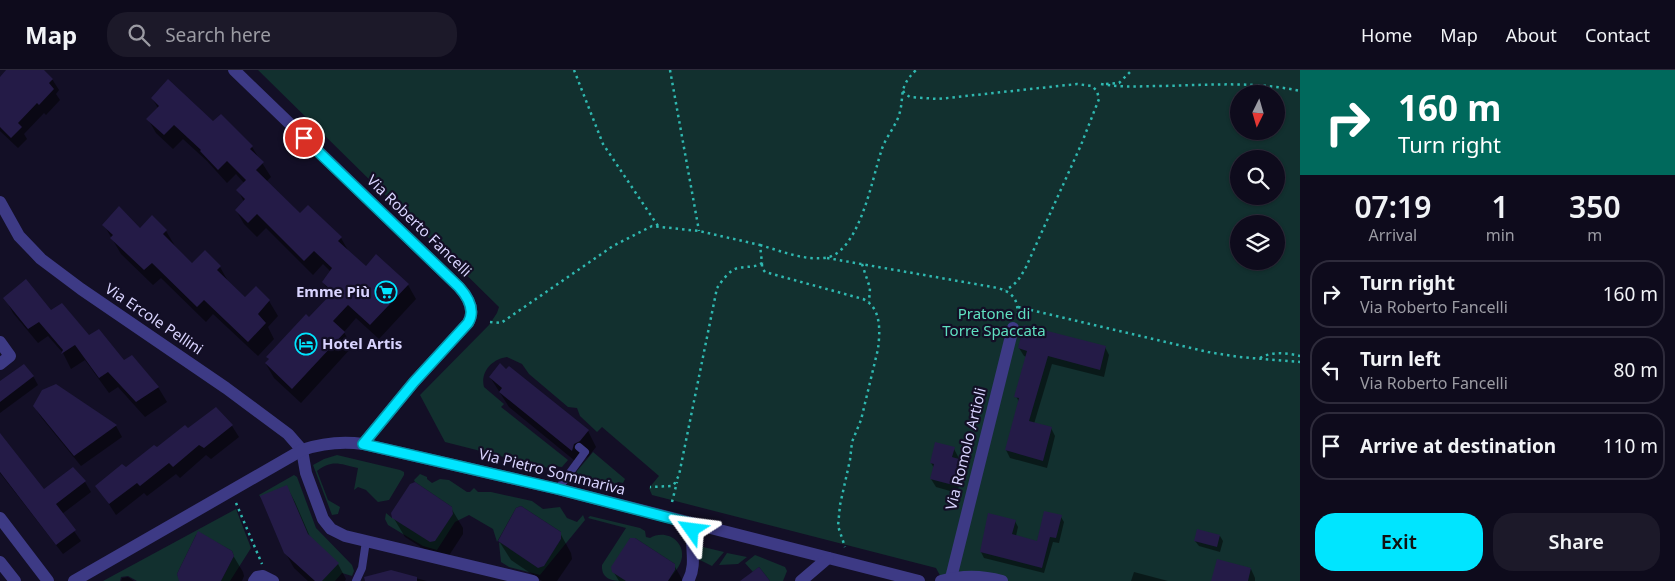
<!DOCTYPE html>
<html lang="en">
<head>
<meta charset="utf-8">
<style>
  body { margin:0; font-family:"Noto Sans",sans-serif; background:#1c1929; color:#f1f3f6; height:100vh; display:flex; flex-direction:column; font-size:19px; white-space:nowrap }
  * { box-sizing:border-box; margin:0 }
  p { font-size:16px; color:#9b9ba3 }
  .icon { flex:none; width:28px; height:28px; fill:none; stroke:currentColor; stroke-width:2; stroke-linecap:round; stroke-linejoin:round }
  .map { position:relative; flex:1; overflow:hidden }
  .details { display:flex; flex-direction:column; background:#0e0b1c; width:375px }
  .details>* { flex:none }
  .guide { background:#00695c; color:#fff; overflow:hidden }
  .needle { width:32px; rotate:185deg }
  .fabs { position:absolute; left:1230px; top:15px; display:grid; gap:10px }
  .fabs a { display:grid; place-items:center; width:55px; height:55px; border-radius:50%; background:#0e0b1c; box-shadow:0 1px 4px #0004,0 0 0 1px #2e2b3b; font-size:25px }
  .pin { position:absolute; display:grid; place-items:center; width:42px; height:42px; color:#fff; margin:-21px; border:2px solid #fff; border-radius:50%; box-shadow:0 1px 5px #0007 }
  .me { position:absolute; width:55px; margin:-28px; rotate:301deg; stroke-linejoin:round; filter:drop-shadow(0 0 4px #0008) }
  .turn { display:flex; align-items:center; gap:18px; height:105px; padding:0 15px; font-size:22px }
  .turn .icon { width:65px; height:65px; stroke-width:2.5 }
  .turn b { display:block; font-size:35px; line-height:42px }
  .eta { display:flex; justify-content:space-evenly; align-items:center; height:85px; text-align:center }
  .eta b { font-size:30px; font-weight:600; line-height:35px }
  .cta { display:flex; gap:10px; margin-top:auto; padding:10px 15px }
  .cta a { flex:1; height:58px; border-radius:20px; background:#00e5ff; color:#111; font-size:20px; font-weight:600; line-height:58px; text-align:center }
  .cta a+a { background:#1c1929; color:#f1f3f6 }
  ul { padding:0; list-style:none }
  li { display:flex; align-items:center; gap:15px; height:68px; margin:0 10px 8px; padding:0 5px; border:2px solid #2e2b3b; border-radius:20px }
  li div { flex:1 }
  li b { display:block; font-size:19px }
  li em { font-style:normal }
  header { display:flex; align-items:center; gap:30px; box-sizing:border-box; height:70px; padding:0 25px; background:#0e0b1c; border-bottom:1px solid #2e2b3b }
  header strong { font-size:24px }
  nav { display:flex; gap:28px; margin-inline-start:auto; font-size:18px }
  .search { width:350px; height:45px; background:#1c1929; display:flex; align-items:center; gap:12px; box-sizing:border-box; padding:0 18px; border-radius:20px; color:#9b9ba3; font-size:19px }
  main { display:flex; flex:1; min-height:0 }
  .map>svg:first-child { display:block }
  .green { fill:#12302f; fill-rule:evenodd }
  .shadow { fill:#0007 }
  .building { fill:#241b47 }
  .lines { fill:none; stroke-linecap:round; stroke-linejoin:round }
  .path { stroke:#2fb8b0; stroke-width:2.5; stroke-dasharray:2.5 4; stroke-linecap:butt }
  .service { stroke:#3d3a85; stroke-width:8 }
  .minor { stroke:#3d3a85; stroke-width:12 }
  .tertiary { stroke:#3d3a85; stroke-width:12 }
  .route-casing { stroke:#0095a6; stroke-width:12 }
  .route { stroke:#00e5ff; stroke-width:9 }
  .labels { text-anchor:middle; stroke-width:4.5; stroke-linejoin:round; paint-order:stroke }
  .street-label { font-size:15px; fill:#d9d4ff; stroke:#130f26 }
  .poi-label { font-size:15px; font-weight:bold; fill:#d9d4ff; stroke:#130f26; text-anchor:end }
  .park-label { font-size:15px; fill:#5fe0c0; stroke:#130f26 }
</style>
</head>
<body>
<header>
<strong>Map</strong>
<div class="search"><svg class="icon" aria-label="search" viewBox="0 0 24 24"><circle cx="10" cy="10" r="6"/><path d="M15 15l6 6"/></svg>Search here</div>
<nav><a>Home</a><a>Map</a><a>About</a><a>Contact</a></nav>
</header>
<main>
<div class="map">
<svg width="1300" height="511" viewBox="0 0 1300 511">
  <rect width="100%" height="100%" fill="#130f26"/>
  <!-- green -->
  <g class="green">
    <path d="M 258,0 L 1300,0 L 1300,511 L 943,511 L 936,498 L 652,425 L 649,418 L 659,406 L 602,357 L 597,362 L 580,346 L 577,338 L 568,337 L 529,304 L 522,294 L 507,287 C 492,289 480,302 484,317 L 504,334 L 501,337 L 568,390 L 562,397 L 553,396 L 552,399 L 445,372 L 420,325 L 489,255 L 497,243 L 499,237 ZM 1239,24 L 1276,24 L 1276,61 L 1239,61 ZM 1239,89 L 1276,89 L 1276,126 L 1239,126 ZM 1239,154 L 1276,154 L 1276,191 L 1239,191 Z"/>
    <polygon points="593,382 625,409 623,413 618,412 616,414 576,404 577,401"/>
    <path d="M 337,385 L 400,400 L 404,402 L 404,405 L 389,430 L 378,432 L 366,420 L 358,417 L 354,420 L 358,398 C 340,394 332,389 317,401 L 328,430 L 340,437 L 338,444 L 332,445 L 313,395 L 324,389 Z"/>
    <polygon points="420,404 427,407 427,409 432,413 440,409 449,410 467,422 470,422 474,418 478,422 491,422 532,431 543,439 560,437 567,448 577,452 583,445 585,450 540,505 509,497 501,492 499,473 500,472 538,497 543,496 561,469 561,462 521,436 516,438 497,472 493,459 469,445 455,452 437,480 423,476 388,455 385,449 386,443 392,448 452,437 415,412 414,410"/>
    <polygon points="294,405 297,407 316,458 352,495 354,501 352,506 342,503 335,511 322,511 259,425"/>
    <polygon points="236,439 251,478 230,511 221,511 234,486 232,481 200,463 196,465 177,504 180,511 137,511 128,506 121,507 120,511 103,511"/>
    <path d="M 590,446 L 640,458 L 645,461 L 646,467 L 650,468 C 664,459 684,469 682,487 C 681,496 673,504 668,511 L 675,500 L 675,494 L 635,468 L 630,468 L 626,511 C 615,511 601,511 602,495 L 626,458 L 588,448 Z"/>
    <polygon points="699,476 724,482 712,496 696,488"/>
    <polygon points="727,483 747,487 738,494 719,495"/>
    <polygon points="755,485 785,497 787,501 783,511 770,511 759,497 753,502 745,493"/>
  </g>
  <!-- shadow -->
  <g class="shadow">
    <polygon points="8,0 42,0 52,9 59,20 56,24 60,30 46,45 44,43 24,64 27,69 18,78 0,61 0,9"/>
    <polygon points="152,28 213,53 221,46 252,77 271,107 266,112 300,145 341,168 349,182 366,197 408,215 416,229 379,269 356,248 344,262 352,277 301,333 274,308 266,294 270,290 268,287 309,249 331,225 323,212 331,202 323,194 313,205 266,158 257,167 244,154 236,140 244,132 238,120 244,113 236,104 227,113 207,91 183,69 173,79 156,63 148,49 158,38"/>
    <polygon points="104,155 166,161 175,176 192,195 220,197 229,213 245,229 256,218 269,231 278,246 268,257 274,269 258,286 213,244 206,252 161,208 153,215 121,184"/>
    <polygon points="5,228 51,242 158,317 167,332 145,347 118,317 109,323 85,290 71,299 63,283 48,266 38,273 13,243"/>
    <polygon points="1105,277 1109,285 1104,307 1052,294 1034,354 1051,358 1055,366 1047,398 1010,388 1006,380 1019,332 1016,326 1027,287 1024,286 1019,278"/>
    <polygon points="33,306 38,315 0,343 0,313"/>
    <polygon points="490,307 588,361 596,377 588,387 583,389 580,395 509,337"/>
    <polygon points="55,315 116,356 122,367 81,396 41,347 34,336"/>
    <polygon points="216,338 232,356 239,367 211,389 206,385 180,408 176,404 147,426 144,423 116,445 97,416 188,360"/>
    <polygon points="0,365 44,421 85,412 91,422 62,444 81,471 63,484 0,403"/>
    <polygon points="954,379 964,398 957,423 936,417 931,409 934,398 931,393"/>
    <polygon points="287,417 295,432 311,469 338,494 346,509 345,511 308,511 294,498 285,482"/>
    <polygon points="451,438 463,458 463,464 446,490 443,491 405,467 393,447"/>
    <polygon points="1061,447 1064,452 1059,473 1053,472 1044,503 984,488 981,482 1015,451 1018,457 1016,466 1038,472"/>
    <polygon points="560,463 571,483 572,489 557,511 542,511 511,490 499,471"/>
    <polygon points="1220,466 1223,471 1220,482 1199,476 1195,471"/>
    <polygon points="231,482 243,502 244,506 242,511 181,511"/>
    <polygon points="674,495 683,511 619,511 613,501"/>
    <polygon points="1251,499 1255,508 1255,511 1212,511"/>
    <polygon points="391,502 427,511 375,511"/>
    <polygon points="1134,502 1168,511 1131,511"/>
    <polygon points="128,507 134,511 121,511 122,508"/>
  </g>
  <!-- building -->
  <g class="building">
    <polygon points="6,0 44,0 53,9 49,13 54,19 39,35 37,33 18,53 22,57 11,68 0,57 0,7"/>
    <polygon points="168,9 213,51 221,44 253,76 250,79 264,92 256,100 300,143 308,135 342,167 338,171 366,196 376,184 409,214 370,255 348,235 333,251 345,262 292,319 265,293 269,289 266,287 306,244 309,247 331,224 329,222 331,220 322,212 332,198 314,181 304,191 257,144 248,153 235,140 245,129 236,120 246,110 227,91 218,100 200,81 201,80 174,55 164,65 146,49 159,36 151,28"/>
    <polygon points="119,136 140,158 152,145 167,160 163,164 192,193 205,180 221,196 217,200 245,227 256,216 270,230 258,244 266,253 248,272 204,230 197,237 152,193 144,200 110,168 113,165 102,155"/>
    <polygon points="26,209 51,240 62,233 89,265 99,259 124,290 132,285 159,317 136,332 108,302 99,308 75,275 61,284 63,280 39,252 28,259 3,228"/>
    <polygon points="1024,255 1106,276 1100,300 1048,286 1029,351 1052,357 1043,391 1005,380 1019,328 1014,327 1027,281 1018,278"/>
    <polygon points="500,293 506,299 509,296 589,360 580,371 574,374 572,381 499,322 502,318 489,307"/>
    <polygon points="24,294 34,306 0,332 0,311"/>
    <polygon points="56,314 117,355 74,386 33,336 42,320"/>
    <polygon points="216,337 233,355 204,378 199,375 173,397 169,393 140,416 137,413 109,434 95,416 122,394 126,397 154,375 157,377 185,355 188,358"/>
    <polygon points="0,363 44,419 73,397 86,411 56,434 76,460 56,475 0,402"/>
    <polygon points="935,372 955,377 952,387 959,389 953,415 930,409 934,394 930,393"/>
    <polygon points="415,412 452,437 453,444 435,471 430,472 392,448 391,443 410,414"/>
    <polygon points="287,415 308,464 339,493 322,511 315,511 284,483 260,426"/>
    <polygon points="521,436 561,462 561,469 544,496 538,498 498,471 516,438"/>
    <polygon points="1044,441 1062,445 1056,468 1050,467 1042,498 980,482 988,443 1016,450 1012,464 1037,471"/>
    <polygon points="1197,459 1220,465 1217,477 1194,471"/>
    <polygon points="198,461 232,481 234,486 221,511 179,511 177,504"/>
    <polygon points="630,468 635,468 675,494 675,500 668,511 626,511 612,502 611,497"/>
    <polygon points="1217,489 1251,498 1248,511 1211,511"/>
    <polygon points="759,497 770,511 740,511"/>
    <polygon points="391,500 417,507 417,511 365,511 364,507"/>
  </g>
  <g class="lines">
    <!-- path -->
    <g class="path">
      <polyline points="574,0 603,74 658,156"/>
      <polyline points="670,0 699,161"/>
      <path d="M 1101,14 C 1124,18 1140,16 1162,16 C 1208,15 1255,11 1300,21"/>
      <polyline points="1106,14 1119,13 1132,0"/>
      <path d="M 903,21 L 905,24 L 910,27 L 938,29 L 1077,14 L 1092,16 L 1097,21 L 1099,29 L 1081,75 L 1026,197 C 1020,208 1016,215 1005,220"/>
      <path d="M 760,175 C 781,181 802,190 824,188 C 859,185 872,109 881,82 C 884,70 893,60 898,48 C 906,26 896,20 916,0"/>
      <path d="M 827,188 L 998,218 C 1014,223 1019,231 1017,247"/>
      <path d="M 762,194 L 762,198 L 765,202 L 863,229 C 882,238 880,262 878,279 L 861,350 L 852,372 L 850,390 L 840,435 L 838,456 L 845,477"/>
      <polyline points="862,194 870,218 869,232"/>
      <polyline points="1018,237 1208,282 1239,287 1300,292"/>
      <path d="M 490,252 L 501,253 L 613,176 L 652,156 L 699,161 L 760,175 L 762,193 C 755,198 747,196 738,198 C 729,200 722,211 717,218 L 679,405 L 675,413 L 672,416 L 650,417"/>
      <path d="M 1260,288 C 1272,281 1287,283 1300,286"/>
      <polyline points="672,432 677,412"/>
      <polyline points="236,433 262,494"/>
    </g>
    <!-- service -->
    <g class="service">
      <polyline points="558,419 585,382 579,377"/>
      <polyline points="356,511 362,498 366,471"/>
    </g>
    <!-- minor -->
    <g class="minor">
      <path d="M 234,0 L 459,217 C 468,227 476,240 468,253 L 414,312 L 363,374"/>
      <polyline points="0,132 19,166 41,189 81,219 226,318 288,364 302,380 306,403 323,449 331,459 345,466 533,511"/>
      <polyline points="0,272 10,286 0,294"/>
      <polyline points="951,508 1013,258"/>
      <path d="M 74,511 L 302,380 C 323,373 341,371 363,374 L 558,419 L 919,511"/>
      <polyline points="254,511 257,507 263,506 273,511"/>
      <path d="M 688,511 C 698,494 689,474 693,454"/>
      <polyline points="801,511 828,488"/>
      <path d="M 941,511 C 962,505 981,505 1002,511"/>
    </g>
    <!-- tertiary -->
    <g class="tertiary">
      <polyline points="0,448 48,511"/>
      <polyline points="0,492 15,511"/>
    </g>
  </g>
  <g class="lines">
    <!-- route casing -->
    <g class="route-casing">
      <path id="route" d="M 304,68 L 459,217 C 468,227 476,240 468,253 L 414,312 L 363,374 L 558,419 L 693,454 L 692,460"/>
    </g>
    <!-- route -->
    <use href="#route" class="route"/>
  </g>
  <!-- icons -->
  <defs>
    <g id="supermarket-ring" transform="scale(1.125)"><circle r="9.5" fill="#130f26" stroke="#00e5ff" stroke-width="1.5"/><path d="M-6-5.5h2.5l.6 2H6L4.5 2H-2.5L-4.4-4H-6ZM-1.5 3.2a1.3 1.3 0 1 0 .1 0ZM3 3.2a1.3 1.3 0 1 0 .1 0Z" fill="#00e5ff"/></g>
    <g id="hotel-ring" transform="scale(1.125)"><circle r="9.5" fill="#130f26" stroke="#00e5ff" stroke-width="1.5"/><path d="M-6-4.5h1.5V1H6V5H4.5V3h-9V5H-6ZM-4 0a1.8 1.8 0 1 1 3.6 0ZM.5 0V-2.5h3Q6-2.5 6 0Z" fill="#00e5ff"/></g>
  </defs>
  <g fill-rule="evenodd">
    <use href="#supermarket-ring" x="386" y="222"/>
    <use href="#hotel-ring" x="306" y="274"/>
  </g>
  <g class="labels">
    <!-- street labels -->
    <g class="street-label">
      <text transform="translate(419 156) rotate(44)" y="5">Via Roberto Fancelli</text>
      <text transform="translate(154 249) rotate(34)" y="5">Via Ercole Pellini</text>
      <text transform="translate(966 379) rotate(-76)" y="5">Via Romolo Artioli</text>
      <text transform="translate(552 402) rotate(14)" y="5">Via Pietro Sommariva</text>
    </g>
    <!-- poi labels -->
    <g class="poi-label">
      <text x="370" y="227">Emme Più</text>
      <text x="322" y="279" text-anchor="start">Hotel Artis</text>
    </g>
    <!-- park labels -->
    <g class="park-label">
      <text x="994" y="249">Pratone di<tspan x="994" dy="17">Torre Spaccata</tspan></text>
    </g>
  </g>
</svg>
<div class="fabs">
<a><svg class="needle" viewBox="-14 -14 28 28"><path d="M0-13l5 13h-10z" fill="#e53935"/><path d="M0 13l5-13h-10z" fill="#9b9ba3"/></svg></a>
<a><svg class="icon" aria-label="search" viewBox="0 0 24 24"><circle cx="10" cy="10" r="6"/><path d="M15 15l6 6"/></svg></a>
<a><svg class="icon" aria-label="layers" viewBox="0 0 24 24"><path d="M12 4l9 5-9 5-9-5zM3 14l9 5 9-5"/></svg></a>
</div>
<div class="pin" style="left:304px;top:68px;background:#d93025"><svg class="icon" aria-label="arrive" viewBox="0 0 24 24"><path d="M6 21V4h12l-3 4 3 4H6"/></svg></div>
<svg class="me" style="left:692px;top:460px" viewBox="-20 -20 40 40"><path d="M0-17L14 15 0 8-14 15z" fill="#00e5ff" stroke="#fff" stroke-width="4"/></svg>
</div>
<section class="details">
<div class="guide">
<div class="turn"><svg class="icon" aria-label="right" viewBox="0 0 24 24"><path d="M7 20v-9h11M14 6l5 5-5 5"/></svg><div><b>160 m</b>Turn right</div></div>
</div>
<div class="eta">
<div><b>07:19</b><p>Arrival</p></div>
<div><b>1</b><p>min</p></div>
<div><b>350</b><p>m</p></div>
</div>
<ul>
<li><svg class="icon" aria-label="right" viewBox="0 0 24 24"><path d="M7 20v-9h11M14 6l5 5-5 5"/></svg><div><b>Turn right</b><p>Via Roberto Fancelli</p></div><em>160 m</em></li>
<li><svg class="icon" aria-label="left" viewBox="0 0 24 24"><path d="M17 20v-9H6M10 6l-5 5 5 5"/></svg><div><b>Turn left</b><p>Via Roberto Fancelli</p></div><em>80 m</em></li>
<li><svg class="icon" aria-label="arrive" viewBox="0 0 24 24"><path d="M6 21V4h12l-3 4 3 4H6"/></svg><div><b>Arrive at destination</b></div><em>110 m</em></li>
</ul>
<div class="cta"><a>Exit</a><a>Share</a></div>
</section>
</main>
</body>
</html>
